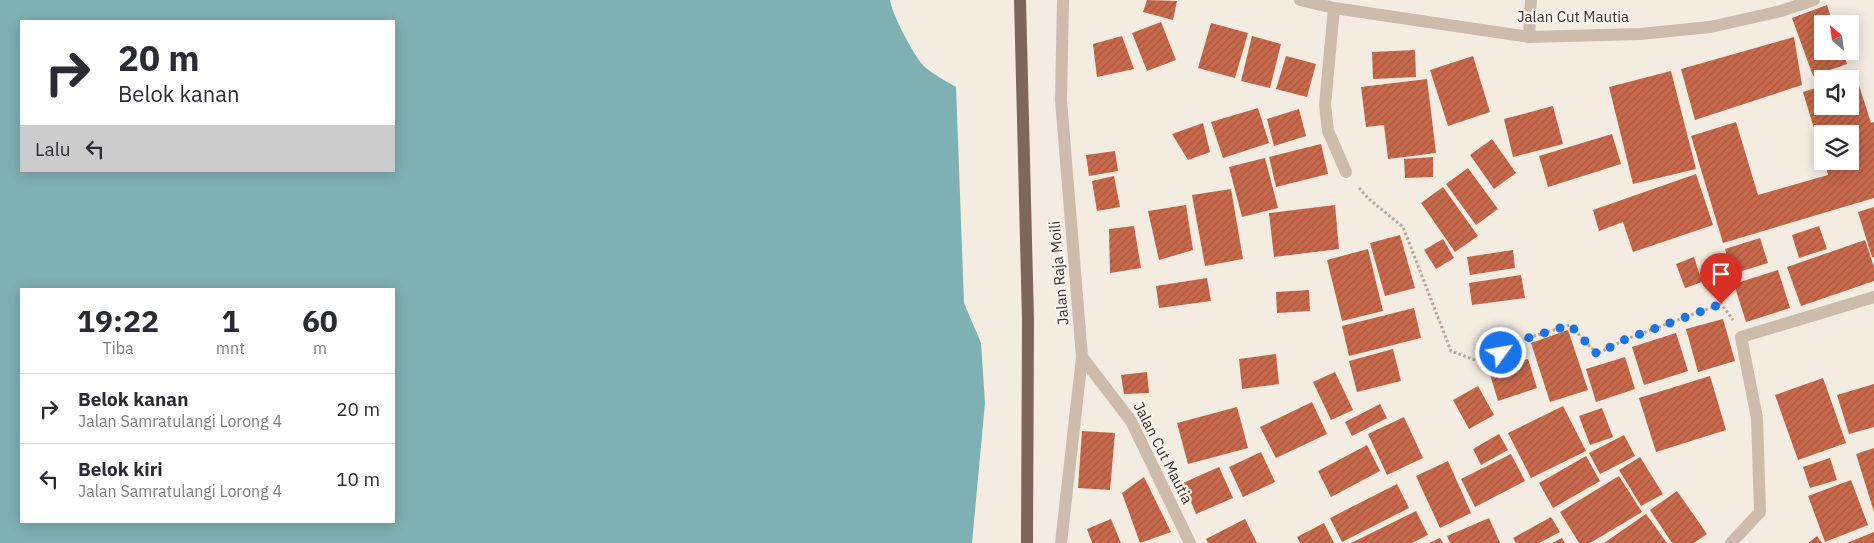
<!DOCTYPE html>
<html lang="id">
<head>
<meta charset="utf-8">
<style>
  body { margin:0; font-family:"IBM Plex Sans",sans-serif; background:#f2f2f3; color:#2b2b33; height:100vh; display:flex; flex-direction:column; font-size:19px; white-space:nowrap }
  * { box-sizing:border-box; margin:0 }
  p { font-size:16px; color:#7c7c81 }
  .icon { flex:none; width:28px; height:28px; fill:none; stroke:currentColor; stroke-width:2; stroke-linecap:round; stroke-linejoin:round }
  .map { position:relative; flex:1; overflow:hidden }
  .details { position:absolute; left:20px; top:288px; width:375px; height:235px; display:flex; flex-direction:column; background:#fff; border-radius:0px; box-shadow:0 2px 12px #0003 }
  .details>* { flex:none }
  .banner { position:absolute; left:20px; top:20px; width:375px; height:152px; border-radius:0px; box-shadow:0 2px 12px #0003; background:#fff; color:#2b2b33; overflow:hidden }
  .needle { width:32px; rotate:331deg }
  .controls { position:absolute; left:1814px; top:15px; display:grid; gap:10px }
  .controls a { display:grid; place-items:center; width:45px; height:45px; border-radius:0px; background:#fff; box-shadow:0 2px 12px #0003; font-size:25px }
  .pin { position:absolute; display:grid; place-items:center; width:42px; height:42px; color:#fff; margin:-51px -21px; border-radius:50% 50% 50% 0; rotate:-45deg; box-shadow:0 0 5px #0007 }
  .pin .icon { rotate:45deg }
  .me { position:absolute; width:55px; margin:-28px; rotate:58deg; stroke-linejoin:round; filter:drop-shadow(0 0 4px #0008) }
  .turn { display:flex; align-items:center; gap:18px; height:105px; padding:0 15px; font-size:22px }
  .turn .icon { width:65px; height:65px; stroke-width:2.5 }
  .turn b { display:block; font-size:35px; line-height:42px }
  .then { display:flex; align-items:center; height:48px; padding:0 15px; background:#0003; gap:10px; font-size:19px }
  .eta { display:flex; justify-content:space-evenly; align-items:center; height:85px; text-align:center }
  .eta b { font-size:30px; font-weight:700; line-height:35px }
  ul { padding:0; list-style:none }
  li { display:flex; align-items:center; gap:15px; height:70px; padding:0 15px; border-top:1px solid #e1e1e2 }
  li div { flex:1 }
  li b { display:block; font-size:19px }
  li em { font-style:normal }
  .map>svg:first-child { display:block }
  .water { fill:#7fb0b2; fill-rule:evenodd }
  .building { fill:url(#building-hatch) }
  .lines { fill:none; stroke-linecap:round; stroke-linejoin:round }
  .path { stroke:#b9a596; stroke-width:3; stroke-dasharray:2.5 2.5; stroke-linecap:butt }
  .minor { stroke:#cdbbac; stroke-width:12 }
  .major { stroke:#7d675c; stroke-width:12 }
  .route { stroke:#1a73e8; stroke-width:9; stroke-dasharray:0 16.2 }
  .labels { text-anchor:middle; stroke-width:4.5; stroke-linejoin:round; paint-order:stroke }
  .street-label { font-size:15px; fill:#3b302b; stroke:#fbf5ee }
</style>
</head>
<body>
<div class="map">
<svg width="1874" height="543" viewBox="0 0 1874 543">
  <defs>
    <pattern id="building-hatch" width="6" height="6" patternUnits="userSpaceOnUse" patternTransform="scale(1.25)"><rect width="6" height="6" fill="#c8694b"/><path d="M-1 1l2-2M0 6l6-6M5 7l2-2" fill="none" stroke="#a4573f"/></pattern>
  </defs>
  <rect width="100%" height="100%" fill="#f4ebe1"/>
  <!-- water -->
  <path class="water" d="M 0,0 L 890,0 C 891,12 916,61 926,68 C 934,75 946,81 956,87 L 964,303 L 981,343 L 985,403 L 972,543 L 0,543 ZM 21,21 L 394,21 L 394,171 L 21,171 ZM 21,289 L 394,289 L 394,521 L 21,521 Z"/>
  <!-- building -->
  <g class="building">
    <polygon points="1147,0 1177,1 1173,20 1143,12"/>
    <polygon points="1827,5 1833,24 1822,24 1822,51 1843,51 1847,64 1813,76 1792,18"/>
    <polygon points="1161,22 1176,60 1147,71 1132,33"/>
    <polygon points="1211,23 1248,33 1235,78 1198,68"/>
    <polygon points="1122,36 1134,69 1097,77 1093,44"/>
    <polygon points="1252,36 1281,44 1270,88 1241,81"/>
    <polygon points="1794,37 1802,85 1695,120 1681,69"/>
    <polygon points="1415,50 1416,77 1373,79 1372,52"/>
    <polygon points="1286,56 1316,64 1307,97 1276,89"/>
    <polygon points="1473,56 1490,112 1448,126 1430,70"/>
    <polygon points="1671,71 1696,169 1633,184 1609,87"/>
    <polygon points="1856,76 1871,123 1874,122 1874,198 1723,243 1691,136 1736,122 1758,195 1828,175 1824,161 1850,161 1850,134 1822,134 1822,155 1803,92 1822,86 1822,106 1850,106 1850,78"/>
    <polygon points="1427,79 1436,153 1388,159 1384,125 1366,127 1361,87"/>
    <polygon points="1553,106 1563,144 1513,157 1504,119"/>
    <polygon points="1258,108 1269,143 1223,158 1211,122"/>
    <polygon points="1299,109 1306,136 1274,146 1267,119"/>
    <polygon points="1203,123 1210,152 1188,160 1172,134"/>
    <polygon points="1612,134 1621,164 1548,187 1539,156"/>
    <polygon points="1492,139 1516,173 1494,189 1470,155"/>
    <polygon points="1321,144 1328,174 1276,187 1269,157"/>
    <polygon points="1115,151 1118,171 1089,176 1086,155"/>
    <polygon points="1433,157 1433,177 1405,178 1404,159"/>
    <polygon points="1265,158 1278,208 1242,217 1229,167"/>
    <polygon points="1468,168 1498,209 1476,225 1446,184"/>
    <polygon points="1696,174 1713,225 1633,252 1623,222 1599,231 1593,210"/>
    <polygon points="1114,176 1120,207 1097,211 1092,181"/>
    <polygon points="1443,187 1478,236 1455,252 1421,203"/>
    <polygon points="1231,189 1243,259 1205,266 1192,195"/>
    <polygon points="1186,205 1193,250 1159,260 1148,211"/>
    <polygon points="1335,205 1339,249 1274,257 1269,213"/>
    <polygon points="1874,207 1874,257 1872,257 1858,212"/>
    <polygon points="1134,226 1141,268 1110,273 1109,229"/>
    <polygon points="1819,226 1827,249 1799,258 1792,235"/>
    <polygon points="1400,235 1415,288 1385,296 1370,243"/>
    <polygon points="1760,238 1768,263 1732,274 1725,249"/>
    <polygon points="1443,239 1454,258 1436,269 1424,250"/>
    <polygon points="1865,240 1874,267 1874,281 1801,306 1787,267"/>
    <polygon points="1368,249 1383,311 1342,321 1327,260"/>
    <polygon points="1513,250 1515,268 1470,275 1467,257"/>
    <polygon points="1694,257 1702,282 1685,288 1676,264"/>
    <polygon points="1778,270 1790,308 1746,322 1734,284"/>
    <polygon points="1521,275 1525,298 1472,305 1469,283"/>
    <polygon points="1207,278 1211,301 1159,308 1156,286"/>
    <polygon points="1309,290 1310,311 1277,313 1276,292"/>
    <polygon points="1414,308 1421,338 1349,356 1342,326"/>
    <polygon points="1723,319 1735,361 1698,372 1686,329"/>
    <polygon points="1568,330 1588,390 1550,402 1531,343"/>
    <polygon points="1676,333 1688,371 1644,385 1632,347"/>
    <polygon points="1393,349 1401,381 1357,392 1349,361"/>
    <polygon points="1276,354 1279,384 1242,389 1239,359"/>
    <polygon points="1625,357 1635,389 1596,402 1586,369"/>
    <polygon points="1528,359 1537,388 1498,401 1489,371"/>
    <polygon points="1147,372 1149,393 1124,394 1121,375"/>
    <polygon points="1335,372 1353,410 1331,420 1313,382"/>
    <polygon points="1710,376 1726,430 1656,452 1639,398"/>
    <polygon points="1823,378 1846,443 1798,460 1775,395"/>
    <polygon points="1874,384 1874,427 1849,434 1837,395"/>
    <polygon points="1478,386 1494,415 1469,429 1453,400"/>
    <polygon points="1312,402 1327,434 1276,458 1260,427"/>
    <polygon points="1380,404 1387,418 1352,436 1345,422"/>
    <polygon points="1563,406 1586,451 1531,478 1508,433"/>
    <polygon points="1237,407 1248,448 1188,464 1177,423"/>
    <polygon points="1602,408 1613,437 1590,445 1579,416"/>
    <polygon points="1404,417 1423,458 1387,475 1368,434"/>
    <polygon points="1082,431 1115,433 1110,490 1078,488"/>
    <polygon points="1499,434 1508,450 1481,465 1473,449"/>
    <polygon points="1624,435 1635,456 1600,474 1589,453"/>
    <polygon points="1367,445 1380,471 1331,497 1318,471"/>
    <polygon points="1874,448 1874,512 1856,454"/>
    <polygon points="1261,452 1275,482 1243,497 1229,467"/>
    <polygon points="1511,454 1525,481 1475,507 1461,479"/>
    <polygon points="1586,456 1600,481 1553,508 1539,483"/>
    <polygon points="1640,457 1663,494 1641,506 1619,470"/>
    <polygon points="1830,458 1837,480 1810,488 1803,467"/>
    <polygon points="1448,461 1471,513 1440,528 1416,476"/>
    <polygon points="1219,467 1233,498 1196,514 1183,483"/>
    <polygon points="1619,476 1642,512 1590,543 1579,543 1560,512"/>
    <polygon points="1144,477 1171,532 1140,543 1122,493"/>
    <polygon points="1851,480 1868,525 1825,542 1808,496"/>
    <polygon points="1397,484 1409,508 1342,542 1330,518"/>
    <polygon points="1677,491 1707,534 1694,543 1672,543 1650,510"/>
    <polygon points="1416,511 1428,535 1412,543 1351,543"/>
    <polygon points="1646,514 1667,543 1604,543"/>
    <polygon points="1551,517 1560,532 1539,543 1516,543 1513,538"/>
    <polygon points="1489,518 1500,543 1450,543 1447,536"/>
    <polygon points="1111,519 1121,543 1092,543 1087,529"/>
    <polygon points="1245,519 1257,543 1208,543 1206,539"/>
    <polygon points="1324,523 1334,543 1300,543 1297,537"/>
    <polygon points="1874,532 1874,543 1847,543"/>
    <polygon points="1817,536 1822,543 1808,543"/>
    <polygon points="1440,538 1443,543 1429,543"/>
    <polygon points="1562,538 1565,543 1552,543"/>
  </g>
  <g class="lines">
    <!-- path -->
    <polyline class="path" points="1359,188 1369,199 1403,227 1451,351 1486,364 1515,342 1570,325 1597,354 1624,340 1721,304 1733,320"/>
    <!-- minor -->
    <g class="minor">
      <polyline points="1300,0 1334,8 1529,37 1640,34 1710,27 1781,11 1814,0"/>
      <polyline points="1334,8 1325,105 1328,131 1346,172"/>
      <polyline points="1529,37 1531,0"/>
      <polyline points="1082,357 1131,421 1190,543"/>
      <polyline points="1061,543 1082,357 1061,100 1063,0"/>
      <polyline points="1731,543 1760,512 1757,418 1741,337 1874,297"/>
    </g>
    <!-- major -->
    <polyline class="major" points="1020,0 1028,320 1027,543"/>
  </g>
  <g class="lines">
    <!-- route -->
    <polyline class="route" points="1501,353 1515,342 1570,325 1597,354 1624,340 1721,304"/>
  </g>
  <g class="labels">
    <!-- street labels -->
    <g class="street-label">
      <text x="1573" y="22">Jalan Cut Mautia</text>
      <text transform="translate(1059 273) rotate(-95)" y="5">Jalan Raja Moili</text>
      <text transform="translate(1163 453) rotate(63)" y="5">Jalan Cut Mautia</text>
    </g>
  </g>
</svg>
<div class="controls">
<a><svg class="needle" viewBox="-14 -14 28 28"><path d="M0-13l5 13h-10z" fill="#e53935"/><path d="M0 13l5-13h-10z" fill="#7c7c81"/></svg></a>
<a><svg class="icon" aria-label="sound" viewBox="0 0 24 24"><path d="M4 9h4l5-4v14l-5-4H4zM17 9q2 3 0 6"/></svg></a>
<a><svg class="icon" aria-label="layers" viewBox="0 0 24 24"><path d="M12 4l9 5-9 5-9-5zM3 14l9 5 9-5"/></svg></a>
</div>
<div class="pin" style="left:1721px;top:304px;background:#d93025"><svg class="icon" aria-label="arrive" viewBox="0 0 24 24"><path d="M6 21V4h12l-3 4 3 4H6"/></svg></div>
<svg class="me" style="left:1501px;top:353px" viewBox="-20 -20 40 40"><circle r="17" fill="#1a73e8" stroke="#fff" stroke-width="3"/><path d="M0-11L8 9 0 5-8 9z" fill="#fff"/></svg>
<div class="banner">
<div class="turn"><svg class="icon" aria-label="right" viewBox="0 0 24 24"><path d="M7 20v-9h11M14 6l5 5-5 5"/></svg><div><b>20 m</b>Belok kanan</div></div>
<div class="then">Lalu<svg class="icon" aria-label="left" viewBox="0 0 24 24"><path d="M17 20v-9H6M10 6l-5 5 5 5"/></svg></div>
</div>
<section class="details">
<div class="eta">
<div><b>19:22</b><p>Tiba</p></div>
<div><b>1</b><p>mnt</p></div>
<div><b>60</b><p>m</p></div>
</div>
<ul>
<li><svg class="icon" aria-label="right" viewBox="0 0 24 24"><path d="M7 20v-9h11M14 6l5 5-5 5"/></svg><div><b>Belok kanan</b><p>Jalan Samratulangi Lorong 4</p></div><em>20 m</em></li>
<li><svg class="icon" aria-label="left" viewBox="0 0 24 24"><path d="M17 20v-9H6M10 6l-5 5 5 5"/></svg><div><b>Belok kiri</b><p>Jalan Samratulangi Lorong 4</p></div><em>10 m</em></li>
</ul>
</section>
</div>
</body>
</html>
